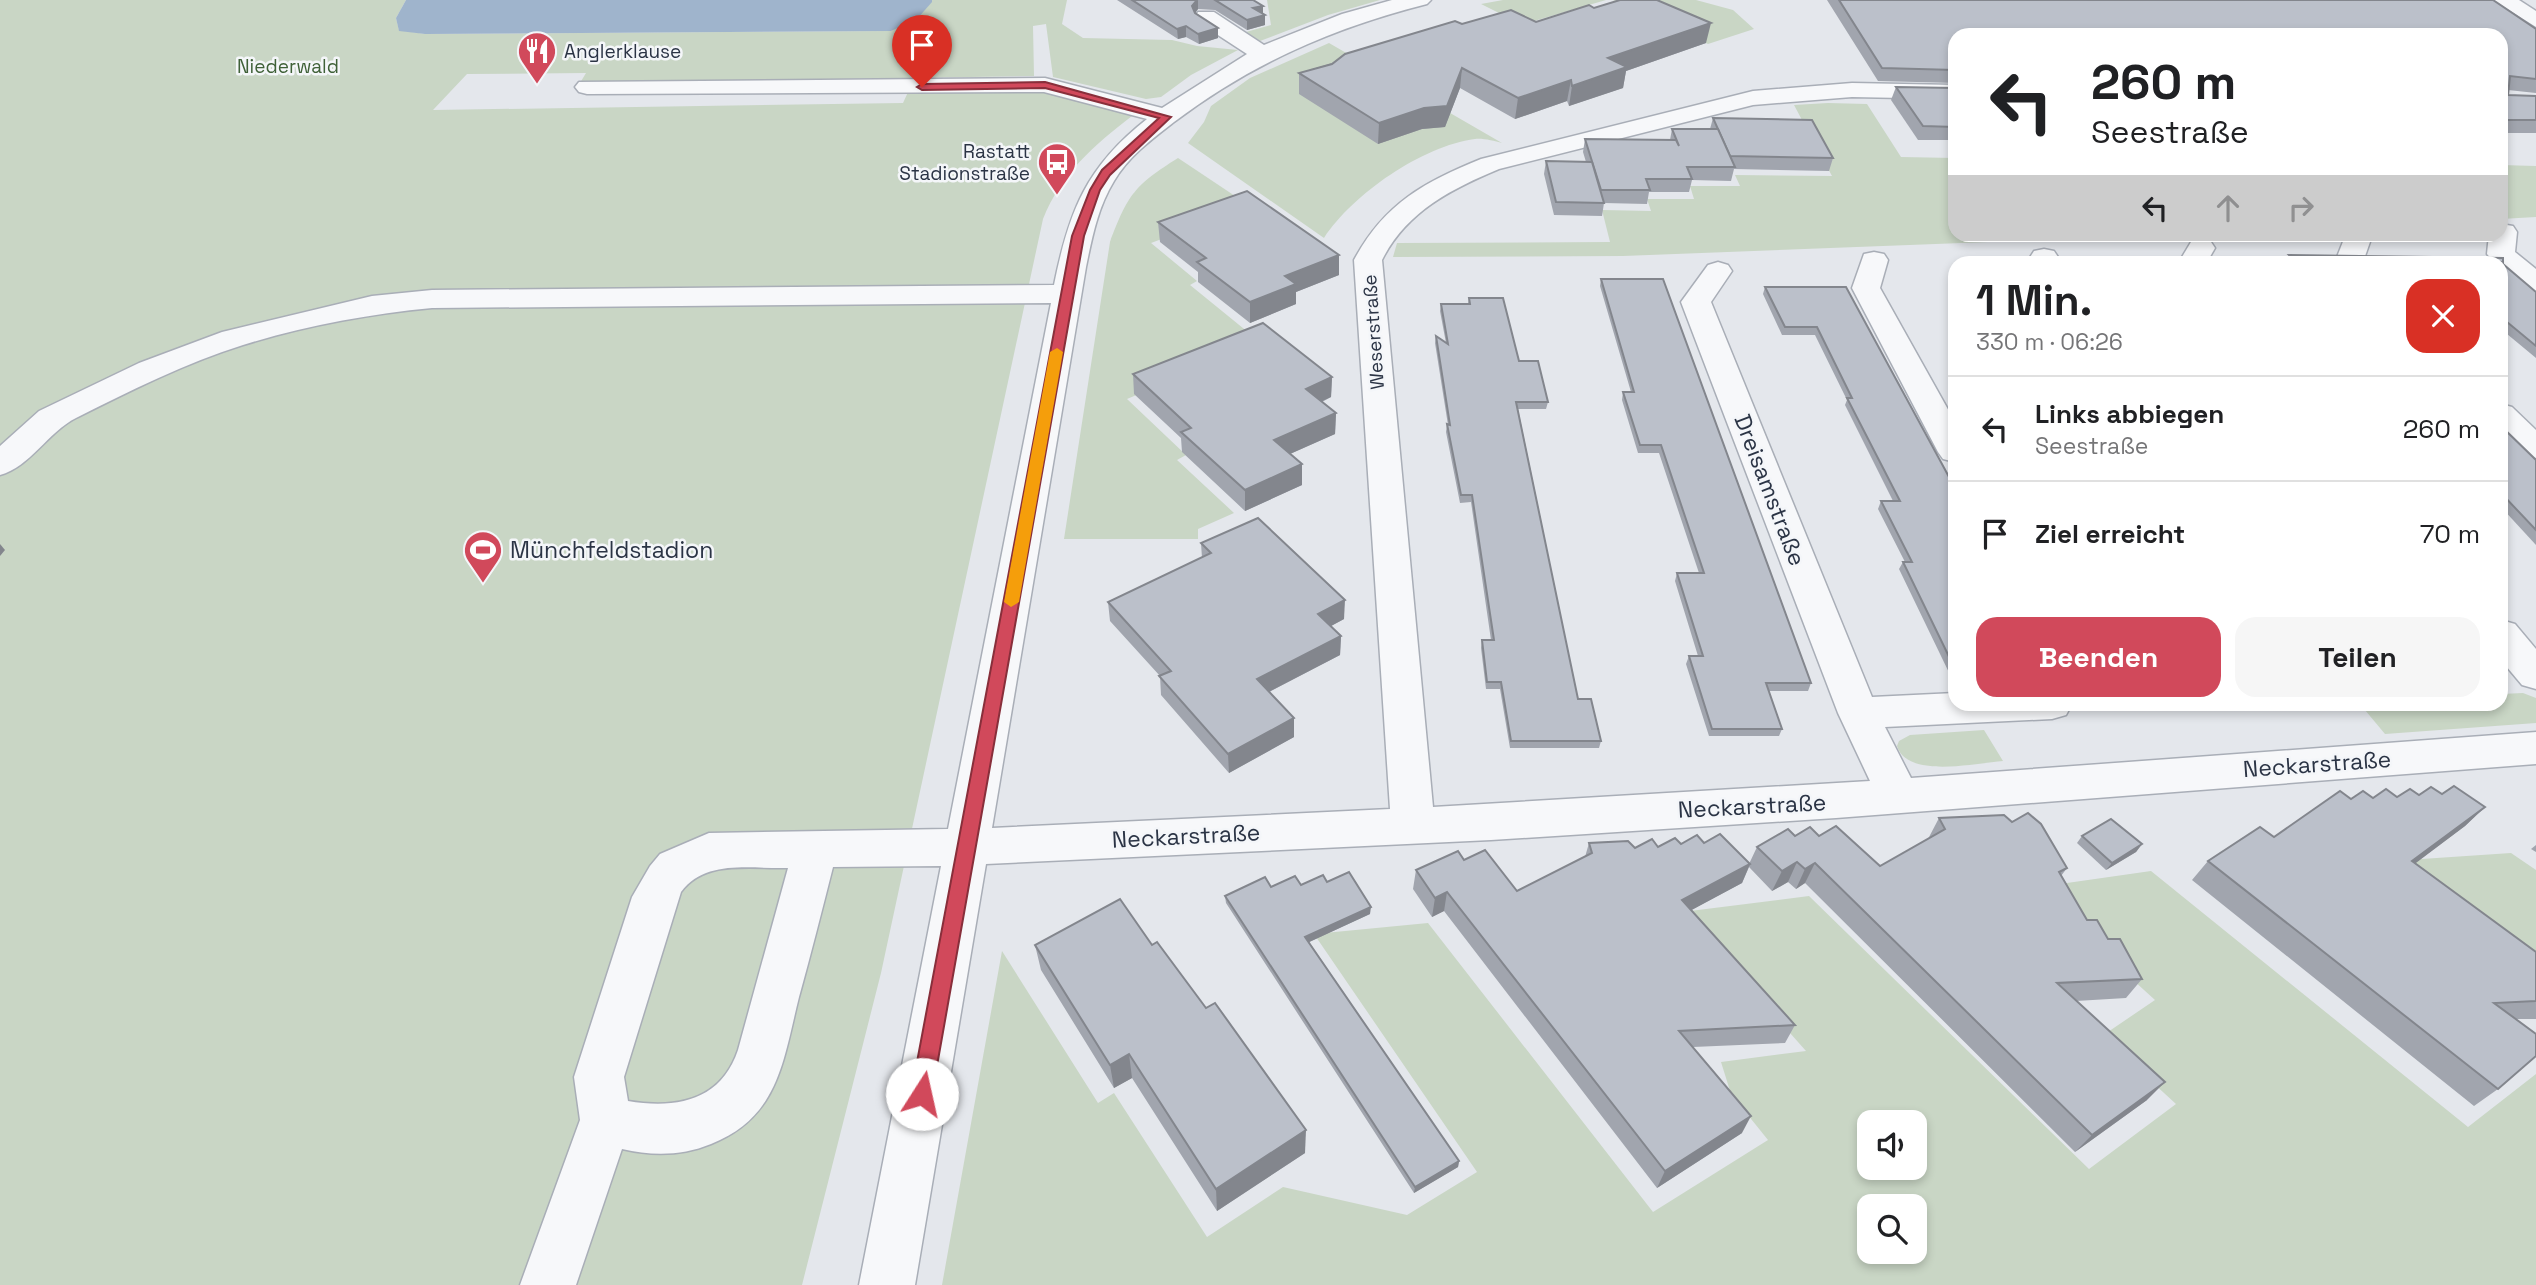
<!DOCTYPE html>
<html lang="de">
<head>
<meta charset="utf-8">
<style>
  body { margin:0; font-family:"Space Grotesk",sans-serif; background:#f6f6f6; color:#202124; height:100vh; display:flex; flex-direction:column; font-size:26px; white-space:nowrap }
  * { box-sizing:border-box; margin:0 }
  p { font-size:23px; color:#757577 }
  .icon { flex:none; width:38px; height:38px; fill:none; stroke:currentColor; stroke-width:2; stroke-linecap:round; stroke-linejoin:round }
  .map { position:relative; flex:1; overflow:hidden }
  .side { position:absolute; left:1948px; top:256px; width:560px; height:455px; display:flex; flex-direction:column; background:#fff; border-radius:21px; box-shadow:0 4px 10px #0003 }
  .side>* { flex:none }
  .top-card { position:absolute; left:1948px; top:28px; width:560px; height:214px; border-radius:21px; box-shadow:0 4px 10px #0003; background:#fff; color:#202124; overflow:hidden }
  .tools { position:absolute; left:1857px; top:1110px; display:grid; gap:14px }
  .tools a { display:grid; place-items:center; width:70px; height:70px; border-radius:14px; background:#fff; box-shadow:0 4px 10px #0003; font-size:35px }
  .pin { position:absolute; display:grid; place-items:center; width:60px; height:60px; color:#fff; margin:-72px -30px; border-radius:50% 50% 50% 0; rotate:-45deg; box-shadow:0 0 7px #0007 }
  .pin .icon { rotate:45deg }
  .me { position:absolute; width:77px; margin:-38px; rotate:10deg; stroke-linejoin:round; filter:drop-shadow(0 0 5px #0008) }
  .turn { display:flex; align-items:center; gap:24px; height:147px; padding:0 28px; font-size:32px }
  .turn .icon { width:91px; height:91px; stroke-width:2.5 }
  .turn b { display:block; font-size:49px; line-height:60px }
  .lanes { display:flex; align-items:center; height:66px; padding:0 28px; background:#0003; justify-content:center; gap:35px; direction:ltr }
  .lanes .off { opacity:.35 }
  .round { display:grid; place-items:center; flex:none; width:74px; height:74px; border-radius:21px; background:#f6f6f6 }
  .overview { display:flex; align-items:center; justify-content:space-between; height:119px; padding:0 28px }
  h1 { font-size:42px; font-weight:700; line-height:52px }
  .primary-button { display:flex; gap:14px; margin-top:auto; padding:14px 28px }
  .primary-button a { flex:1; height:80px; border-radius:21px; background:#d1495b; color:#fff; font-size:28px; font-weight:700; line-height:80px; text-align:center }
  .primary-button a+a { background:#f6f6f6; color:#202124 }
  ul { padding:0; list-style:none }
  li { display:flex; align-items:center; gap:21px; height:105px; padding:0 28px; border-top:2px solid #e0e0e0 }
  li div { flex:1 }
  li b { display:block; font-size:26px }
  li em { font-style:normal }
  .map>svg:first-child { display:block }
  .green { fill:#c9d6c5; fill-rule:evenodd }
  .water { fill:#9fb4cc }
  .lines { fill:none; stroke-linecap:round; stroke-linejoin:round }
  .minor-casing { stroke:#a9aeb7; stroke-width:3 }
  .minor { fill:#f7f8fa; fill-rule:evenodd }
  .wall { fill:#a1a5ae }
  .shaded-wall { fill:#83868d }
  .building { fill:#bbc0ca; stroke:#83868d; stroke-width:2 }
  .route { fill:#d1495b; stroke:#882f3b; stroke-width:2 }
  .slow { fill:#f59e0b }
  .labels { text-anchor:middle; stroke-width:5; stroke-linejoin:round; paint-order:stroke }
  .far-poi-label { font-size:19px; fill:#2b3445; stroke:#f4f6f9; text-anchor:start }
  .far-park-label { font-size:19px; fill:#3f6138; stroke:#f4f6f9 }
  .far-street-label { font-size:19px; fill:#2b3445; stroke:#f4f6f9 }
  .street-label { font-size:23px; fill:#2b3445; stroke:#f4f6f9 }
  .poi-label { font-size:23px; fill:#2b3445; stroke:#f4f6f9; text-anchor:start }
</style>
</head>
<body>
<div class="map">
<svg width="2536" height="1285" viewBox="0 0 2536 1285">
  <rect width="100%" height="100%" fill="#e4e7ec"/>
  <!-- green -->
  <g class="green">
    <path d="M 0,0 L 406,0 L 396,18 L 399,30 L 425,34 L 891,31 L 932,0 L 1067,0 L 1062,24 L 1083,38 L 1172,40 L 1197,46 L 1238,50 L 1191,75 L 1161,97 L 1146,99 L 1053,77 L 1046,24 L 1033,26 L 1034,76 L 580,83 L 586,73 L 467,74 L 433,110 L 903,103 L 909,90 L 1050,89 L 1132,116 C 1094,145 1061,174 1043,219 L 881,973 L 802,1285 L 0,1285 Z"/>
    <polygon points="1267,0 1380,0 1328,15 1260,41 1246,32 1271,25"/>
    <polygon points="1503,0 1606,0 1534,21 1527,27 1481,4"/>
    <polygon points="1613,0 1696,0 1733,10 1754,29 1708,44"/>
    <path d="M 1329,43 L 1502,143 C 1494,141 1483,138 1475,139 C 1422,146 1353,194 1324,238 L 1188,143 L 1204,122 L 1211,106 L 1250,78 Z"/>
    <polygon points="1828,103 1867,104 1901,157 1955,158 1955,234 2171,235 1623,256 1393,257 1397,243 1610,242 1602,210 1651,211 1647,199 1694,199 1690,186 1740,186 1735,175 1832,176 1794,105"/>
    <path d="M 1178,158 L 1250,206 L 1151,243 L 1197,281 L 1190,285 L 1249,333 L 1229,356 L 1127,399 L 1186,455 L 1177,460 L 1234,513 L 1198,529 L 1198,539 L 1064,539 L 1110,242 C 1128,194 1135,185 1178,158 Z"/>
    <polygon points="2501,165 2536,166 2536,217 2501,219"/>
    <polygon points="2523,693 2536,698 2536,723 2385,734 2360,704 2501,704 2501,694"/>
    <path d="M 1984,730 L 2003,761 C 1976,763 1907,779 1897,746 L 1899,741 L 1910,735 Z"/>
    <polygon points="2511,853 2536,870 2536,978 2377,862"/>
    <path d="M 2151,871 L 2468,1127 L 2536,1074 L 2536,1285 L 942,1285 L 1002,951 L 1098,1103 L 1114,1093 L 1207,1237 L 1283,1187 L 1407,1215 L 1477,1172 L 1314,934 L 1428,923 L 1653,1212 L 1768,1140 L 1731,1094 L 1721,1062 L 1806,1051 L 1682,912 L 1809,896 L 2089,1169 L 2176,1104 L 2102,1036 L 2155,1000 L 2032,888 ZM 1869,1122 L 1914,1122 L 1914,1167 L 1869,1167 ZM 1869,1206 L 1914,1206 L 1914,1251 L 1869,1251 Z"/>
  </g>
  <!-- water -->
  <polygon class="water" points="406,0 932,0 932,2 917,19 891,31 425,34 399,31 396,18"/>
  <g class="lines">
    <!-- minor casing -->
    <g class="minor-casing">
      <g id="minor">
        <path d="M 1392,0 L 1431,0 L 1427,4 C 1333,28 1252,63 1174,122 C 1152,139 1128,157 1114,181 C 1098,207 1092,237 1086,267 L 992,828 L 1390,809 L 1354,260 C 1384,204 1424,182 1481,159 L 1753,91 L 1852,83 L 1955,85 L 1955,99 L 1852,97 L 1753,105 L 1499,169 C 1451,189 1406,212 1382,260 L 1433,807 L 1870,781 L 1838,713 L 1681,302 L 1708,265 L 1718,262 L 1728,265 L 1732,271 L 1711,302 L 1872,697 L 1955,693 L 1955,704 L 2072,704 L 2066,715 L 2052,719 L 1885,727 L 1911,778 L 2536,732 L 2536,764 L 1836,818 L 1491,840 L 986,864 L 915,1285 L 859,1285 L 941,866 L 833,867 C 822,910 811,954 799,997 C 783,1061 779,1117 711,1144 C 682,1156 652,1156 622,1149 L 576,1285 L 520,1285 L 580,1120 L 574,1077 L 632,897 L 650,866 L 660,854 L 709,833 L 948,829 L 1051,303 L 432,308 C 369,314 304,326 243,345 C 185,363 130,391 76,418 C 48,432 30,467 0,475 L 0,446 L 39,411 L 139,363 L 222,332 L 372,296 L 432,290 L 1054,285 C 1069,211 1086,167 1147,119 L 1044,92 L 587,94 L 579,92 L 575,87 L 579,82 L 1045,78 L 1162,108 L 1247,54 L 1198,22 L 1195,17 L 1198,12 L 1214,12 L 1264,45 L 1342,14 ZM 788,868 L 738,1050 C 721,1101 676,1109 628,1101 L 624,1077 L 681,892 C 706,859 750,869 788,868 Z"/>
        <polygon points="2493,0 2519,0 2536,11 2536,27"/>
        <polygon points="2501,224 2513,226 2517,232 2515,252 2536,269 2536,293 2526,290 2501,268 2501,262 2494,262 2487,254 2489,234 2501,234"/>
        <polygon points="2346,234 2368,234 2371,239 2363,262 2335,262"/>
        <polygon points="2201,240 2211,242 2215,248 2207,262 2179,262 2191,242"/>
        <polygon points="2044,249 2054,251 2058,257 2055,262 2027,262 2034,251"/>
        <polygon points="1874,252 1884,254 1888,260 1880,288 1955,422 1955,462 1943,459 1938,452 1852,288 1864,254"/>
        <polygon points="2501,404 2512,407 2536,430 2536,458 2524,455 2501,432"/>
        <polygon points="2501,620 2515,624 2536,649 2536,689 2522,685 2501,660"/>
      </g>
    </g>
    <!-- minor -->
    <use href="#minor" class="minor"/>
  </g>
  <!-- wall -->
  <g class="wall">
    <polygon points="1117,0 1253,0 1263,6 1263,14 1265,15 1265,25 1247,30 1215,10 1198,9 1195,13 1218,28 1218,38 1199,44 1186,37 1178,39"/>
    <polygon points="1827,0 2493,0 2536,29 2536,93 2508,90 2508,95 2536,96 2536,133 2501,133 2501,35 1955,35 1955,83 1878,81"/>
    <polygon points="1594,8 1706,43 1626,71 1623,88 1569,106 1567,101 1515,119 1460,88 1445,127 1422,129 1378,144 1299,94 1299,73 1462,24 1536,22"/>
    <polygon points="1896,87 1955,88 1955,140 1918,140 1891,100"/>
    <polygon points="1713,118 1833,158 1829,171 1734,169 1731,181 1692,180 1689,192 1649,192 1647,204 1604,203 1602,216 1554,215 1544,174 1546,161 1586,162 1583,152 1585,139 1670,140 1672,129 1710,129"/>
    <polygon points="1158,222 1339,275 1296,292 1296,304 1250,323 1198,282 1198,272 1160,242"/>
    <polygon points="2289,255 2503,258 2503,264 2536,292 2536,358 2501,329 2501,262 2285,262"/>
    <polygon points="1601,279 1811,683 1808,691 1769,691 1782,729 1779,736 1709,736 1686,664 1689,656 1698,656 1675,581 1677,573 1699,573 1659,453 1638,453 1622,400 1623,392 1631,392 1600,286"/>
    <polygon points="1765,287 1846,287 1955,488 1955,685 1899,569 1903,562 1905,562 1878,509 1881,501 1893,501 1845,405 1847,400 1815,335 1782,335 1763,294"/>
    <polygon points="1469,298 1519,361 1548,402 1546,409 1518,409 1578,699 1601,741 1599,748 1510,748 1500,689 1486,689 1481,648 1482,640 1491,640 1471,502 1460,503 1446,432 1447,424 1448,425 1435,343 1436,336 1446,343 1440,311 1441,304 1468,304"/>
    <polygon points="1133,374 1332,377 1331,397 1322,402 1336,413 1335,434 1290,454 1302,485 1245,511 1182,452 1181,438 1134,394"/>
    <polygon points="2501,426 2536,460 2536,545 2501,507"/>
    <polygon points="1201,543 1344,619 1331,626 1341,636 1340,655 1269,692 1294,737 1229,773 1161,695 1160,676 1110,621 1108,602 1202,558"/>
    <polygon points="2442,794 2485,807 2465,826 2415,863 2536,952 2536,1019 2517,1019 2498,1089 2474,1106 2192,880 2208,861 2274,837 2351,799"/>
    <polygon points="1939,818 2067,868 2061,876 2087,920 2108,939 2142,979 2126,998 2076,1001 2147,1100 2075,1152 1805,883 1796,889 1788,882 1772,891 1749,867 1742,883 1691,910 1795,1025 1785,1043 1693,1047 1742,1133 1657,1188 1444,911 1432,917 1413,889 1416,870 1464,860 1517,891 1585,857 1589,843 1635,848 1704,843 1749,864 1757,847 1795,836 1819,836 1880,866 1928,839"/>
    <polygon points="2082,836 2142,844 2136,852 2106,870 2077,843"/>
    <polygon points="2536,845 2536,852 2531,849"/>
    <polygon points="1327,882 1370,914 1309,942 1459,1161 1458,1167 1414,1193 1226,903 1225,896 1301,885"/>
    <polygon points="1035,945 1305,1153 1217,1211 1132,1078 1114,1088 1041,970"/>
  </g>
  <!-- shaded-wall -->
  <g class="shaded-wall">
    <polygon points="1198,0 1198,9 1193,16 1192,6"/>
    <polygon points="1263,6 1263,16 1253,8"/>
    <polygon points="1265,15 1265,25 1247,30 1247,20"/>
    <polygon points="1711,23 1706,43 1626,71 1623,88 1569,106 1572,86 1608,58"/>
    <polygon points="1186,26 1186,37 1178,39 1177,29"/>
    <polygon points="1218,28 1218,38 1199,44 1198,34"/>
    <polygon points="1462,68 1460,88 1445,127 1422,129 1378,144 1379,123 1424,108"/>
    <polygon points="1571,80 1567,101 1515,119 1518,98"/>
    <polygon points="1339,255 1339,275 1296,292 1296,304 1250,323 1250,302 1285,276"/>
    <polygon points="1332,377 1331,397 1305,409 1306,389"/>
    <polygon points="1336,413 1335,434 1274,461 1274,440"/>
    <polygon points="1302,464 1302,485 1245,511 1245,490"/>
    <polygon points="0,544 5,550 0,556"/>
    <polygon points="1345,600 1344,619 1318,633 1318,614"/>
    <polygon points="1341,636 1340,655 1257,698 1257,679"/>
    <polygon points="1294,718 1294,737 1229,773 1228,754"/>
    <polygon points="2485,807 2465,826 2392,881 2412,861"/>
    <polygon points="2142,844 2136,852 2106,870 2112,863"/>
    <polygon points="1797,862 1788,882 1772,891 1782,871"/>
    <polygon points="1815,863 1805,883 1796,889 1805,869"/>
    <polygon points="1750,864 1742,883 1675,919 1682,900"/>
    <polygon points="1447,892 1444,911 1432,917 1435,898"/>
    <polygon points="1371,907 1370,914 1305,944 1305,937"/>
    <polygon points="1129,1054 1132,1078 1114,1088 1110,1065"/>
    <polygon points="2165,1082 2147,1100 2075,1152 2092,1135"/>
    <polygon points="1751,1116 1742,1133 1657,1188 1665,1171"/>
    <polygon points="1306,1130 1305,1153 1217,1211 1216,1189"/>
    <polygon points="1459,1161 1458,1167 1414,1193 1415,1187"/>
  </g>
  <!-- building -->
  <g class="building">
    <polygon points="1132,0 1197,0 1192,6 1195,13 1218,28 1198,34 1186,26 1177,29"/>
    <polygon points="1215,0 1253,0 1263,6 1253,8 1265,15 1247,20"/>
    <polygon points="1620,0 1657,0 1711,23 1608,58 1627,67 1572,86 1571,80 1518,98 1462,68 1447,106 1424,108 1379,123 1299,73 1332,64 1345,54 1455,21 1462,24 1511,10 1536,22 1589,5 1594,8"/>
    <polygon points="1839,0 2493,0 2536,29 2536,79 2510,76 2508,95 2536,96 2536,120 2501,120 2501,35 1955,35 1955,70 1882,68"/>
    <polygon points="1896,87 1955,88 1955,127 1923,126"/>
    <polygon points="1713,118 1812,120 1833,158 1730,156"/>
    <polygon points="1672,129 1718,129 1735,167 1687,167 1692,179 1646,179 1650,190 1601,190 1585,139 1676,140 1679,146"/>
    <polygon points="1546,161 1592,162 1604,203 1556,202"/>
    <polygon points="1247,191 1339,255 1285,276 1296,284 1250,302 1197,262 1206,258 1158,222"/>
    <polygon points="2289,255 2503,258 2503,264 2536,292 2536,346 2501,317 2501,262 2296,262"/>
    <polygon points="1601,279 1663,279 1811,683 1766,683 1782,729 1712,729 1689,656 1703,656 1677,573 1704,573 1661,445 1640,445 1623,392 1634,392"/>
    <polygon points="1765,287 1846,287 1955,488 1955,669 1903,562 1912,562 1881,501 1900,501 1847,398 1852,398 1817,327 1785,327"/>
    <polygon points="1469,298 1503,298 1519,361 1538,361 1548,402 1516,402 1578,699 1591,699 1601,741 1511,741 1501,682 1487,682 1482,640 1494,640 1472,495 1461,495 1447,424 1450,425 1436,336 1448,344 1441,304 1470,304"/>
    <polygon points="1263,323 1332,377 1306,389 1336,413 1274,440 1302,464 1245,490 1181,432 1191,428 1133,374"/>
    <polygon points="2501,426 2536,460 2536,530 2501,493"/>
    <polygon points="1258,518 1345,600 1318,614 1341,636 1257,679 1294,718 1228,754 1159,676 1171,671 1108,602 1211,553 1201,543"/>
    <polygon points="2454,786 2485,807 2412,861 2536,952 2536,1001 2494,1003 2536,1034 2536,1056 2498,1089 2208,861 2260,827 2274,837 2340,791 2351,799 2363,791 2373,798 2386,789 2397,797 2410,789 2419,795 2431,787 2442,794"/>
    <polygon points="2028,813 2041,824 2067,868 2059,872 2087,920 2097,920 2108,939 2120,939 2142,979 2057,983 2165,1082 2092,1135 1815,863 1805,869 1797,862 1782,871 1757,847 1788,829 1795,836 1810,827 1819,836 1836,826 1880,866 1945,829 1939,818 2004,815 2012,822"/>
    <polygon points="2111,819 2142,844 2112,863 2082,836"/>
    <polygon points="1720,834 1750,864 1682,900 1795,1025 1679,1031 1751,1116 1665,1171 1447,892 1435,898 1416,870 1458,851 1464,860 1485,850 1517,891 1592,853 1589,843 1628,841 1635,848 1652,839 1658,847 1675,838 1681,844 1697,835 1704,843"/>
    <polygon points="1349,872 1371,907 1305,937 1459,1161 1415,1187 1225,896 1265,877 1271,887 1295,876 1301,885 1323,875 1327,882"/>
    <polygon points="1120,899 1152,945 1157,942 1206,1008 1215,1003 1306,1130 1216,1189 1129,1054 1110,1065 1035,945"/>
  </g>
  <!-- route -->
  <polygon class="route" points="1045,82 1171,117 1110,175 1100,190 1084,236 932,1094 929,1101 922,1103 914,1101 911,1094 1072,236 1090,190 1102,170 1159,118 1045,88 922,90 917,87 922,84"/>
  <!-- slow -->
  <polygon class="slow" points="1057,348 1063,352 1019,602 1011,607 1004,602 1050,352"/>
  <!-- icons -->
  <defs>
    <g id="restaurant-pin" transform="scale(2.0125)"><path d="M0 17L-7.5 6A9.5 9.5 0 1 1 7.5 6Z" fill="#d1495b" stroke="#f4f6f9"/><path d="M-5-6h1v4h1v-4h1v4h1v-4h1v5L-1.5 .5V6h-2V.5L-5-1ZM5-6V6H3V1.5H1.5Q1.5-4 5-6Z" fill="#fff"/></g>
    <g id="bus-pin" transform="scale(2.0125)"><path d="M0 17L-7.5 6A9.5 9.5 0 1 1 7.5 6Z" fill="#d1495b" stroke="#f4f6f9"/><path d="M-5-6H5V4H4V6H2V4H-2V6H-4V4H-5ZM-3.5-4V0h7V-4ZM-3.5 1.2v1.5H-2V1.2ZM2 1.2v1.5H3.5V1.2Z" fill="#fff"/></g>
    <g id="stadium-pin" transform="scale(2.0125)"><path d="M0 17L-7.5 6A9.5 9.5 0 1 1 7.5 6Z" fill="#d1495b" stroke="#f4f6f9"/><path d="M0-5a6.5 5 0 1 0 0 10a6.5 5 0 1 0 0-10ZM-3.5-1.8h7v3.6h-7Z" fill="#fff"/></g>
  </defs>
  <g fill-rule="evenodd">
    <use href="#restaurant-pin" x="537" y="51"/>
    <use href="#bus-pin" x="1057" y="162"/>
    <use href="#stadium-pin" x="483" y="550"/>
  </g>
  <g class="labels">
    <!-- far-poi labels -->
    <g class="far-poi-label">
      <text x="564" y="58">Anglerklause</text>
      <text x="1030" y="158" text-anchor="end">Rastatt<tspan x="1030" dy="22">Stadionstraße</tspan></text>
    </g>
    <!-- far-park labels -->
    <g class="far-park-label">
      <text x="288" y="73">Niederwald</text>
    </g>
    <!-- far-street labels -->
    <g class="far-street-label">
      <text transform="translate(1373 332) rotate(-94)" y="7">Weserstraße</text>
    </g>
    <!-- street labels -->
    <g class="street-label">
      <text transform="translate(1770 490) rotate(69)" y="8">Dreisamstraße</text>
      <text transform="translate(2317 764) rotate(-4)" y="8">Neckarstraße</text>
      <text transform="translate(1752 806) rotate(-3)" y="8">Neckarstraße</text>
      <text transform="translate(1186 836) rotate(-3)" y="8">Neckarstraße</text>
    </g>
    <!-- poi labels -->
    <g class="poi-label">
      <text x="510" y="558">Münchfeldstadion</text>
    </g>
  </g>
</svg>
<div class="tools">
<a><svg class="icon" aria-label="sound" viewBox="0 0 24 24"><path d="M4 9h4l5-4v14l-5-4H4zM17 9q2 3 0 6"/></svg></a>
<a><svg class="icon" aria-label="search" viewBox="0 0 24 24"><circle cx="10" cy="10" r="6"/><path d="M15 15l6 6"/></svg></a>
</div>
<div class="pin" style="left:922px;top:87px;background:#d93025"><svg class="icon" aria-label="arrive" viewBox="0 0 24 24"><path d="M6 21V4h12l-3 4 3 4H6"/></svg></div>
<svg class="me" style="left:922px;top:1094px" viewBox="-20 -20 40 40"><circle r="19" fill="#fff"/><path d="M0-13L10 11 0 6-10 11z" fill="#d1495b"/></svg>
<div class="top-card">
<div class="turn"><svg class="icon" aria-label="left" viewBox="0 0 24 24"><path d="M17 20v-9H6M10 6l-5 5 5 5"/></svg><div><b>260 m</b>Seestraße</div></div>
<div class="lanes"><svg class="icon" aria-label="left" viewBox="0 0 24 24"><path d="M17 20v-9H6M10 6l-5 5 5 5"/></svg><svg class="icon off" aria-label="ahead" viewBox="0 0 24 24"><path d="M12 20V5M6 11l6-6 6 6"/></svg><svg class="icon off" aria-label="right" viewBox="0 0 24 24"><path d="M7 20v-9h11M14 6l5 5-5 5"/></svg></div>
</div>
<section class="side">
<div class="overview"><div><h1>1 Min.</h1><p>330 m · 06:26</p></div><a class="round" style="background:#d93025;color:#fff"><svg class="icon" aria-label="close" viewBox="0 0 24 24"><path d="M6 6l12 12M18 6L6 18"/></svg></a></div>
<ul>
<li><svg class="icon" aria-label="left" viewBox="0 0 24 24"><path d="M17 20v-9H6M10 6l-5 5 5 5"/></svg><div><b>Links abbiegen</b><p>Seestraße</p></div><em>260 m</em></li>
<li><svg class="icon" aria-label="arrive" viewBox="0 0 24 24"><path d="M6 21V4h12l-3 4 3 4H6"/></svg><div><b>Ziel erreicht</b></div><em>70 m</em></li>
</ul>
<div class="primary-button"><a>Beenden</a><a>Teilen</a></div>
</section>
</div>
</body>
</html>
